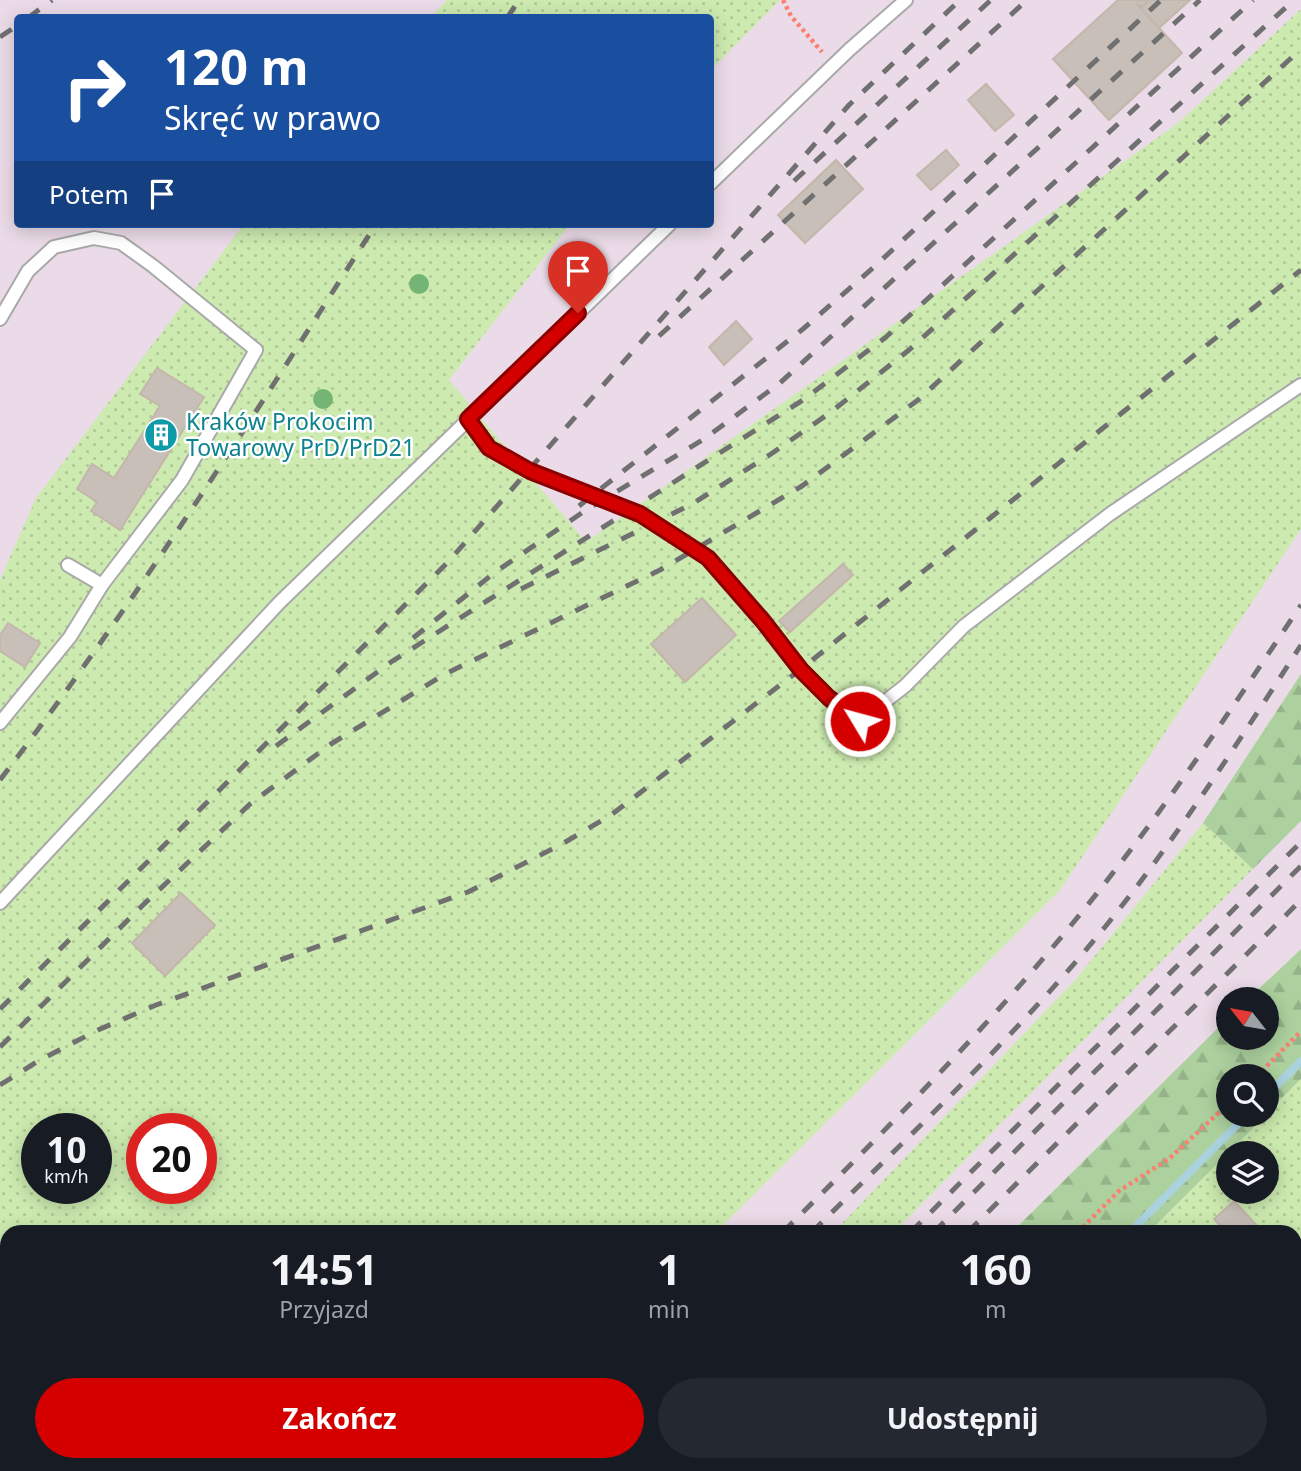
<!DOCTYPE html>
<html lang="pl">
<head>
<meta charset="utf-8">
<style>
  body { margin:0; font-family:"Noto Sans",sans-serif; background:#242831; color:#f1f3f6; height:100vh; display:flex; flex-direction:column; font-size:26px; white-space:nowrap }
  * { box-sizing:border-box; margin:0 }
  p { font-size:23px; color:#9ea1a6 }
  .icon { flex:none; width:38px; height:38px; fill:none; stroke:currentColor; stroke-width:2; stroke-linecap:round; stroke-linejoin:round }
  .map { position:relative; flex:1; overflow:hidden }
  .side { position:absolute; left:0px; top:1225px; width:1302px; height:247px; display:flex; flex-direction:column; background:#171b24; border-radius:21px 21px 0 0; box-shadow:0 4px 18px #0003 }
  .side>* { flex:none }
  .banner { position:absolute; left:14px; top:14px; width:700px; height:214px; border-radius:7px; box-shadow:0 4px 18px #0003; background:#1a4fa0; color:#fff; overflow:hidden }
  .needle { width:46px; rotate:301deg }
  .buttons { position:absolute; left:1216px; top:987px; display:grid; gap:14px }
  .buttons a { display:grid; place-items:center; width:63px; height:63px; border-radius:50%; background:#171b24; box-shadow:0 4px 18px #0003; font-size:35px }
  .speed { position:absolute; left:21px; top:1113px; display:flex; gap:14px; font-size:35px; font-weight:700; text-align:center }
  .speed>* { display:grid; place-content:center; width:91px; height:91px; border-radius:50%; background:#171b24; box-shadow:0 4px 18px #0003; line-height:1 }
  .speed small { font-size:18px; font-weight:400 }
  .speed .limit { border:10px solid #d22; background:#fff; color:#111 }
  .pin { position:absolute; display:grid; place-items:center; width:60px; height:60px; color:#fff; margin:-72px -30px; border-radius:50% 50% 50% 0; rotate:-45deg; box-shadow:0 0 7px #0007 }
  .pin .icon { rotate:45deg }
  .me { position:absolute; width:77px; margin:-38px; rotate:307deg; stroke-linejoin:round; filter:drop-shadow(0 0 5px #0008) }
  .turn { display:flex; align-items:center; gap:24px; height:147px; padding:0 35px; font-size:32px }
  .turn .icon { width:91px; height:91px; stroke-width:2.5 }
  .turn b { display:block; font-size:49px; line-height:60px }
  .then { display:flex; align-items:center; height:66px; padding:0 35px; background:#0003; gap:14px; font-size:26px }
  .eta { display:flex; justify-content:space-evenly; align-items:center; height:119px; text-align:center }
  .eta b { font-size:42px; font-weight:700; line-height:49px }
  .action { display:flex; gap:14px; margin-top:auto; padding:14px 35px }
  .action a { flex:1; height:80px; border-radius:42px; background:#d40000; color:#fff; font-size:28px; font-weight:700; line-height:80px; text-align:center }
  .action a+a { background:#242831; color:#f1f3f6 }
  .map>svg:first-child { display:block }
  .railway { fill:#ebdbe8; fill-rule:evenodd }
  .grass { fill:url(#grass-dots); fill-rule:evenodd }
  .forest { fill:url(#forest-firs) }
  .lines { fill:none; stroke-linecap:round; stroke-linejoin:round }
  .stream { stroke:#aad3df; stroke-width:8 }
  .building { fill:#c7bfb8; stroke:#c4b6ab; stroke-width:2 }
  .service-casing { stroke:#a9a9a9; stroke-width:16 }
  .path { stroke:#fa8072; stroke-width:4.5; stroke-dasharray:3.5 3.5; stroke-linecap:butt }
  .service { stroke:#fff; stroke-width:12 }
  .rail { stroke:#707070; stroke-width:5; stroke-dasharray:14 14; stroke-linecap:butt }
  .tree { fill:#74b475 }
  .route-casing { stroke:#8a0000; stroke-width:18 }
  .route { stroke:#d40000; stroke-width:12 }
  .labels { text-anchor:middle; stroke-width:5; stroke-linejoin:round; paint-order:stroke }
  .culture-label { font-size:23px; fill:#0d838f; stroke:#fff; text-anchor:start }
</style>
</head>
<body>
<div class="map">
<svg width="1301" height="1471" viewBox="0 0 1301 1471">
  <defs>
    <pattern id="grass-dots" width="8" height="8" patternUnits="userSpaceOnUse" patternTransform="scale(1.75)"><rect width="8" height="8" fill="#cdebb0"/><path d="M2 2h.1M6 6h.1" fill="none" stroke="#b0c997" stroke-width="1.8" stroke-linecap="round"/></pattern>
    <pattern id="forest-firs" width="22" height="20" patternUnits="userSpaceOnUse" patternTransform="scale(1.75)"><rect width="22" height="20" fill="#add19e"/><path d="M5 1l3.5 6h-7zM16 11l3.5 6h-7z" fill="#95b388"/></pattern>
  </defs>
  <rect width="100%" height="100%" fill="#f2efe9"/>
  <!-- railway -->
  <path class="railway" d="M 0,0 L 1301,0 L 1301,949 L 1248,999 L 1228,999 L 1228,1018 L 1012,1232 L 7,1232 L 7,1465 L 778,1465 L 771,1471 L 0,1471 ZM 18,18 L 710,18 L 710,224 L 18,224 ZM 37,1129 L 96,1129 L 96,1188 L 37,1188 ZM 142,1129 L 201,1129 L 201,1188 L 142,1188 Z"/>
  <!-- grass -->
  <g class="grass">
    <polygon points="447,0 780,0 711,70 710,18 431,17"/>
    <path d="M 1301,9 L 1301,529 L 1060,890 L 716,1232 L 7,1232 L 7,1465 L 482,1465 L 476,1471 L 0,1471 L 0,580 L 36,498 L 244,224 L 570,224 L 449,380 L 586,542 L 1177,124 ZM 37,1129 L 96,1129 L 96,1188 L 37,1188 ZM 142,1129 L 201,1129 L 201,1188 L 142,1188 Z"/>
    <polygon points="1203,823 1253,869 894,1232 834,1232 1076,979"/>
    <path d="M 1301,1079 L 1301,1471 L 912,1471 L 918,1465 L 1295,1465 L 1295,1232 L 1149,1232 ZM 1228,1153 L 1267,1153 L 1267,1192 L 1228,1192 Z"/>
  </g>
  <!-- forest -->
  <g class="forest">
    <polygon points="1301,674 1301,821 1253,869 1203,823"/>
    <polygon points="1301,949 1301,1079 1267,1113 1267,1076 1228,1076 1228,1115 1266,1115 1149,1232 1012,1232 1228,1018 1228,1038 1267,1038 1267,999 1248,999"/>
    <polygon points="778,1465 918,1465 911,1471 771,1471"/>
  </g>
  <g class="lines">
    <!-- stream -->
    <g class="stream">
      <polyline points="1267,1095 1301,1061"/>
      <polyline points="1130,1232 1247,1115"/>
      <polyline points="887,1471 894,1465"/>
    </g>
  </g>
  <!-- building -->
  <g class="building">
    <polygon points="1118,0 1149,0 1142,7 1137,4 1182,53 1109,120 1053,59"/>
    <polygon points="1149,0 1190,0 1159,28 1137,4 1142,7"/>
    <polygon points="986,84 1014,115 995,131 968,100"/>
    <polygon points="946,150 959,165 931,190 917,175"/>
    <polygon points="836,160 863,189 805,243 778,215"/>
    <polygon points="736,321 752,339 724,365 709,347"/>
    <polygon points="157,368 204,397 120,530 91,511 97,502 77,489 92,464 114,478 160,406 140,394"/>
    <polygon points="843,564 853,575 790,632 779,621"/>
    <polygon points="702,598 736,635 685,682 651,644"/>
    <polygon points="8,623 40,643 25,667 0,651 0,635"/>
    <polygon points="181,893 215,925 165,976 132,943"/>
    <polygon points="1234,1201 1261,1230 1259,1232 1226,1232 1214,1219"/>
  </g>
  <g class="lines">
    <!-- service casing -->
    <g class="service-casing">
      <g id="service">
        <polyline points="710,184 849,50 906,0"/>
        <polyline points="0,319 28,271 54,247 94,238 121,243 153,266 256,350 182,480 102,585"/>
        <polyline points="468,419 489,448 530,471 640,514 708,558 763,621 801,669 829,698 860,721 905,686 964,626 1110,514 1301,385"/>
        <polyline points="0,723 70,637 102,585 68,565"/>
        <polyline points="0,903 279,603 670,224"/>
      </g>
    </g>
    <!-- path -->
    <g class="path">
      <polyline points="783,0 791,16 822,52"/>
      <polyline points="1257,1076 1301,1031"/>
      <polyline points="1078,1232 1119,1191 1170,1158 1228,1104"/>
      <polyline points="1295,1340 1301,1334"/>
      <polyline points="861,1471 867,1465"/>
      <polyline points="1162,1471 1168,1465"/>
    </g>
    <!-- service -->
    <use href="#service" class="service"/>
    <!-- rail -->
    <g class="rail">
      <polyline points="28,18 52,0"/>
      <polyline points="507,18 519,0"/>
      <polyline points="0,37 18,25"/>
      <polyline points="794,181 991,0"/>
      <polyline points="659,336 1027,0"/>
      <polyline points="579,506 803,329 874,267 1161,0"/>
      <polyline points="521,589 692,504 771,454 831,412 909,350 1294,0"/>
      <polyline points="413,638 494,573 586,510 704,439 780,383 1200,0"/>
      <polyline points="276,746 391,662 803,400 886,337 1253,0"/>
      <path d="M 0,780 C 136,602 256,412 376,224"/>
      <polyline points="0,1009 448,562 849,105 960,0"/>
      <polyline points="0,1047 143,905 250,804 331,744 445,674 660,570 802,486 918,400 1301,49"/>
      <polyline points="0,1085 40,1060 98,1030 156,1005 468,892 562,844 611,815 801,669 1301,270"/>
      <path d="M 783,1232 C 901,1115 1018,997 1119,865 C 1184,781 1242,693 1301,605"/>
      <path d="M 812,1232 C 912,1133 1016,1036 1105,927 C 1177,838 1239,741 1301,645"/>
      <polyline points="911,1232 1301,842"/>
      <polyline points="934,1232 1301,866"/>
      <polyline points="968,1232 1301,900"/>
      <polyline points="540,1471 547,1465"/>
      <polyline points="573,1471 580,1465"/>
      <polyline points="672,1471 678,1465"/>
      <polyline points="694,1471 700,1465"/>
      <polyline points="728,1471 734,1465"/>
    </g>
  </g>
  <!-- trees -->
  <g class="tree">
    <circle cx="419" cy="284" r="10"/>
    <circle cx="323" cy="399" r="10"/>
  </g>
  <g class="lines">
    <!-- route casing -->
    <g class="route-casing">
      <polyline id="route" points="578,313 468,419 489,448 530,471 640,514 708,558 763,621 801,670 829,698 860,721"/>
    </g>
    <!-- route -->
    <use href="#route" class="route"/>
  </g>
  <!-- icons -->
  <defs>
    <g id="building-disc" transform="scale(1.75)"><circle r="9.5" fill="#0f9aa8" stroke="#fff"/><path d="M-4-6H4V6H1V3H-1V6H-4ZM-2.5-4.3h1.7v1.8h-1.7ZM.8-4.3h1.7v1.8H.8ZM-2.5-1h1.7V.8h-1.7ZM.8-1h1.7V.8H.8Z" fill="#fff"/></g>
  </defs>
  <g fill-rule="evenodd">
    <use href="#building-disc" x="161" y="435"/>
  </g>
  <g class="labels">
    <!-- culture labels -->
    <g class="culture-label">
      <text x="186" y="430">Kraków Prokocim<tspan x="186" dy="26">Towarowy PrD/PrD21</tspan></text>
    </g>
  </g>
</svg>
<div class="buttons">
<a><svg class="needle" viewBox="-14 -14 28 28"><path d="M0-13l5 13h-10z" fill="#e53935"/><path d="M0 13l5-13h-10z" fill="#9ea1a6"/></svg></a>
<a><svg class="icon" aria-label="search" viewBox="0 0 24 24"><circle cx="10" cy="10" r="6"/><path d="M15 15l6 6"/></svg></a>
<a><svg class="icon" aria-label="layers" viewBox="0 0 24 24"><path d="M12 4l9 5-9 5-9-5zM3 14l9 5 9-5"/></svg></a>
</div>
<div class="speed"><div>10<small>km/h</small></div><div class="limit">20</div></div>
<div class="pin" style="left:578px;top:313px;background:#d93025"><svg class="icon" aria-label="arrive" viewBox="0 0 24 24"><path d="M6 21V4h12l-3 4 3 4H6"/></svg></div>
<svg class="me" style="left:860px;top:721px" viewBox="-20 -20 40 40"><circle r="17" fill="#d40000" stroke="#fff" stroke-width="3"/><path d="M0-11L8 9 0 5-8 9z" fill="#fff"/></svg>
<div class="banner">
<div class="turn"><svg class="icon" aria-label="right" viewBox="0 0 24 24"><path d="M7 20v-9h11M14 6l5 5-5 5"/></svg><div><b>120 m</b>Skręć w prawo</div></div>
<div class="then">Potem<svg class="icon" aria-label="arrive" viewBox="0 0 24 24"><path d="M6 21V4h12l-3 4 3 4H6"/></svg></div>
</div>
<section class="side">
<div class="eta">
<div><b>14:51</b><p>Przyjazd</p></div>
<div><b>1</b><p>min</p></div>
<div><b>160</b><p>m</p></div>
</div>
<div class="action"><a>Zakończ</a><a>Udostępnij</a></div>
</section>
</div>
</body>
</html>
